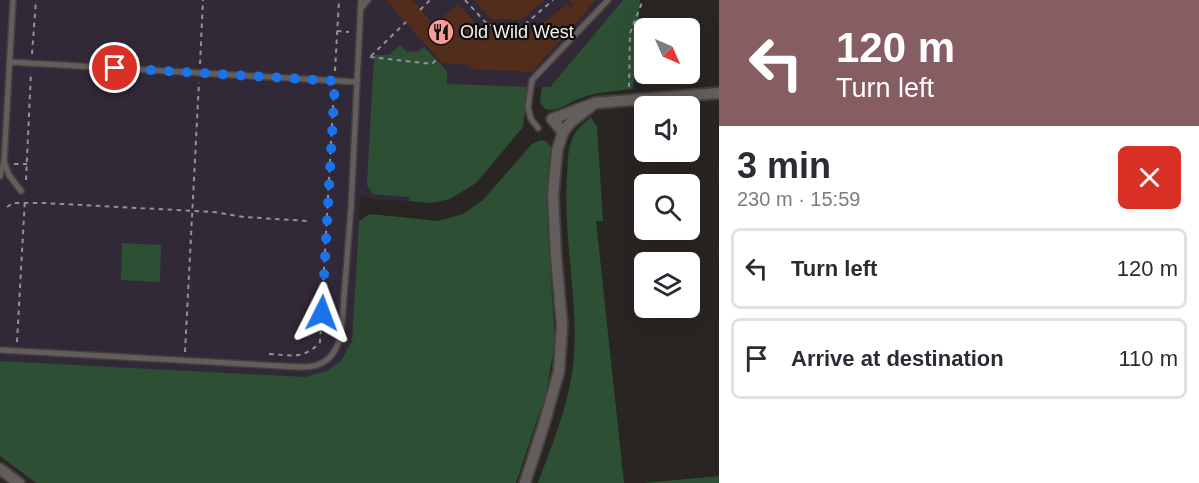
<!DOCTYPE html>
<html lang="en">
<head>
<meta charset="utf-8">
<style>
  body { margin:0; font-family:Arial,sans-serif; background:#f7f7f7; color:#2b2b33; height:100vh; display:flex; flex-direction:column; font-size:22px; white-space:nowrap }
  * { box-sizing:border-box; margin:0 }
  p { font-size:20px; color:#7c7c81 }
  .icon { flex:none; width:33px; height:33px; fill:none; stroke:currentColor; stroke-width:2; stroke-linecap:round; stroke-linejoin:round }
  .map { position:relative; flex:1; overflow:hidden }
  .details { display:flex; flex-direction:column; background:#fff; width:480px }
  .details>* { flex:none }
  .banner { background:#865d61; color:#fff; overflow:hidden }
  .needle { width:39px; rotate:135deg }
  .controls { position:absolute; left:634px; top:18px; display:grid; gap:12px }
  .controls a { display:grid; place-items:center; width:66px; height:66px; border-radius:9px; background:#fff; box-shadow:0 6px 24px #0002; font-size:30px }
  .pin { position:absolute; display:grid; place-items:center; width:51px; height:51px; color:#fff; margin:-26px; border:3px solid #fff; border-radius:50%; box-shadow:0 2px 6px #0007 }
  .me { position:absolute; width:66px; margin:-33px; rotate:3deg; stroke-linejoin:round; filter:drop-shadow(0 0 4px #0008) }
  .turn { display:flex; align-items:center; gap:21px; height:126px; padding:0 18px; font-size:27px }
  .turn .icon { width:78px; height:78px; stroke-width:2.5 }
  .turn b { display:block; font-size:42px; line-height:51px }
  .round { display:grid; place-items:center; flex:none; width:63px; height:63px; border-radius:9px; background:#f7f7f7 }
  .summary { display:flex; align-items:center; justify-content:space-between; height:102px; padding:0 18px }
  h1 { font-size:36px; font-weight:600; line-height:45px }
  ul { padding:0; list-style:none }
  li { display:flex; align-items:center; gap:18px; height:81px; margin:0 12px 9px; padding:0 6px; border:3px solid #e1e1e2; border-radius:9px }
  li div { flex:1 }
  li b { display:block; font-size:22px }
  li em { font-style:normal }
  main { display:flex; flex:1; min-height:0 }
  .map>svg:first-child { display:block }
  .commercial { fill:#322938 }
  .green { fill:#2d5035 }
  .building { fill:#532d1c }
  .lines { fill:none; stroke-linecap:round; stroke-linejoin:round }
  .lane-casing { stroke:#44403e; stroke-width:8 }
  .street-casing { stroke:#44403e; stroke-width:14 }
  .path { stroke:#959190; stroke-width:2; stroke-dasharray:4.5 4.5; stroke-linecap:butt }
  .lane { stroke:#635e5c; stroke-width:5 }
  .street { stroke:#635e5c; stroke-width:10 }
  .route { stroke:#1a73e8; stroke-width:10; stroke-dasharray:0 18 }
  .labels { text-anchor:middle; stroke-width:4.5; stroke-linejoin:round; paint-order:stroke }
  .poi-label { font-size:18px; fill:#f4f1f0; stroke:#100e0d; text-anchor:start }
</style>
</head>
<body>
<main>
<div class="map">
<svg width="719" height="483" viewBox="0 0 719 483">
  <rect width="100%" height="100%" fill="#292523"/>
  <!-- commercial -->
  <polygon class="commercial" points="0,0 623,0 549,87 528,87 523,127 476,183 450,199 436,202 377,200 360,196 350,380 0,361"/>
  <!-- green -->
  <g class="green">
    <path d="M 623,0 L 640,0 L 633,89 C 615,91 597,92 581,98 C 569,102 557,113 545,109 L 540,102 L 542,87 L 550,87 Z"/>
    <polygon points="400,45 407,52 419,51 424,47 447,71 447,84 528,87 523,127 476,183 450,199 430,203 409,201 409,197 373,194 367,185 374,55 389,55"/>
    <path d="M 591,117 L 597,127 L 603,221 L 596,221 L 624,483 L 538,483 C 553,443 571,399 574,356 C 578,296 563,237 567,177 C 568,164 567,149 573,137 C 577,128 584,123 591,117 Z"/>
    <polygon points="541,140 547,142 551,148 547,183 547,218 555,342 546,393 516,483 36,483 0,456 0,361 305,377 327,371 341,361 352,341 359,221 370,214 438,221 463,214 483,200 532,144"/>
    <polygon points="122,243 161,245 160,282 121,280"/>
    <polygon points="719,476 719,483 644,483"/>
  </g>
  <!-- building -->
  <g class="building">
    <polygon points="386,0 412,0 434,25 458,4 479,27 478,32 528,34 568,4 571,8 574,6 569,0 596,0 532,72 471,69 471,65 442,63"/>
    <polygon points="474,0 544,0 521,20 491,19"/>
  </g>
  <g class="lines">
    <!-- lane casing -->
    <g class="lane-casing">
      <g id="lane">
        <polyline points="360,9 368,0"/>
        <polyline points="10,62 356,82"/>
        <polyline points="538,128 531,119 528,107 532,80 608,0"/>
        <polyline points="5,164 9,175 21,191"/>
        <polyline points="0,176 4,162 13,0"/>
        <path d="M 0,350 L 299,367 C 323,368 335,358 341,335 L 351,208 L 361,0"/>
      </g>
    </g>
    <!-- street casing -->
    <g class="street-casing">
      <g id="street">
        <polyline points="563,132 552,119 595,103 719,93"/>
        <polyline points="0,469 19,483"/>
        <polyline points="525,483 544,424 559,371 562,325 556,256 553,195 557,151 563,132 571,122 595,103"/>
      </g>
    </g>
    <!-- path -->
    <g class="path">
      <polyline points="465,0 488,25 522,27 553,0"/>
      <polyline points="420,10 430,0"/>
      <polyline points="337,31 349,32"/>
      <polyline points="32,54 36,0"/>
      <polyline points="371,56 406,22"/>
      <polyline points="370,57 432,64 436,60"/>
      <polyline points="200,64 203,0"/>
      <polyline points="335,71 339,0"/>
      <polyline points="629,87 630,33 643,0"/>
      <polyline points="14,164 27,164"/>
      <polyline points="26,180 31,72"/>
      <polyline points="7,207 13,203 43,203 214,212 244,217 308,221"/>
      <polyline points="17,342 25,198"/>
      <polyline points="185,352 199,82"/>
      <path d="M 269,354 C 291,355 304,360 320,342 L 334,89"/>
    </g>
    <!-- lane -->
    <use href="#lane" class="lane"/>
    <!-- street -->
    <use href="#street" class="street"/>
  </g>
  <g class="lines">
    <!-- route -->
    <polyline class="route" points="115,68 335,81 322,313"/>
  </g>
  <!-- icons -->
  <defs>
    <g id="restaurant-disc" transform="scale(1.35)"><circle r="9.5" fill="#f59b99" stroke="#100e0d"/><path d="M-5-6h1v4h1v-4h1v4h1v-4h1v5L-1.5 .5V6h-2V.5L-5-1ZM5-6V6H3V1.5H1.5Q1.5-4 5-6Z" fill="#111"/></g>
  </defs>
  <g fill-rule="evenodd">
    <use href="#restaurant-disc" x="441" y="32"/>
  </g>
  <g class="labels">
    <!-- poi labels -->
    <g class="poi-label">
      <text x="460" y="38">Old Wild West</text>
    </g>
  </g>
</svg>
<div class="controls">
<a><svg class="needle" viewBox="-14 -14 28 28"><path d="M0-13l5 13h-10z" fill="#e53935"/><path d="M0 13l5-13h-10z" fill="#7c7c81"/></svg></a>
<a><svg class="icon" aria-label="sound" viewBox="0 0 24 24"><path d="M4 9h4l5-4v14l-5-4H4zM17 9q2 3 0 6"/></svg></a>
<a><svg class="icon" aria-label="search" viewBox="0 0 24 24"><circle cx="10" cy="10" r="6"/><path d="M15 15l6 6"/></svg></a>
<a><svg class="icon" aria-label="layers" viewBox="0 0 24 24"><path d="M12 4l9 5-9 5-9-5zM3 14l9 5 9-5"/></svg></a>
</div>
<div class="pin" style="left:115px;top:68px;background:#d93025"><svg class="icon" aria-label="arrive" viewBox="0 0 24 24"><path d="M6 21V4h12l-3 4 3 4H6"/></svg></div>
<svg class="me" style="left:322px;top:313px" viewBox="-20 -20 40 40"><path d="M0-17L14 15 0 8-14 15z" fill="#1a73e8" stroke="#fff" stroke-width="4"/></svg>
</div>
<section class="details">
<div class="banner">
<div class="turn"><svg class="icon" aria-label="left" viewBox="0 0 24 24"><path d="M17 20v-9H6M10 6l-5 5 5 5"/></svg><div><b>120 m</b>Turn left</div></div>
</div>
<div class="summary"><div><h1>3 min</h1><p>230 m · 15:59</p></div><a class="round" style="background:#d93025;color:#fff"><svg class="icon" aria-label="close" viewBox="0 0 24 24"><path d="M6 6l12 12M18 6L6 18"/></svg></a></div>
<ul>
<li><svg class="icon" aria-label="left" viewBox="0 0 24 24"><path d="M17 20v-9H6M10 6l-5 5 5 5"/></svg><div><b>Turn left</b></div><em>120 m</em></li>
<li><svg class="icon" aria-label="arrive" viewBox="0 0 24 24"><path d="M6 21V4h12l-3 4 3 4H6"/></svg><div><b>Arrive at destination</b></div><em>110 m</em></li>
</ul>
</section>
</main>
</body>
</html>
